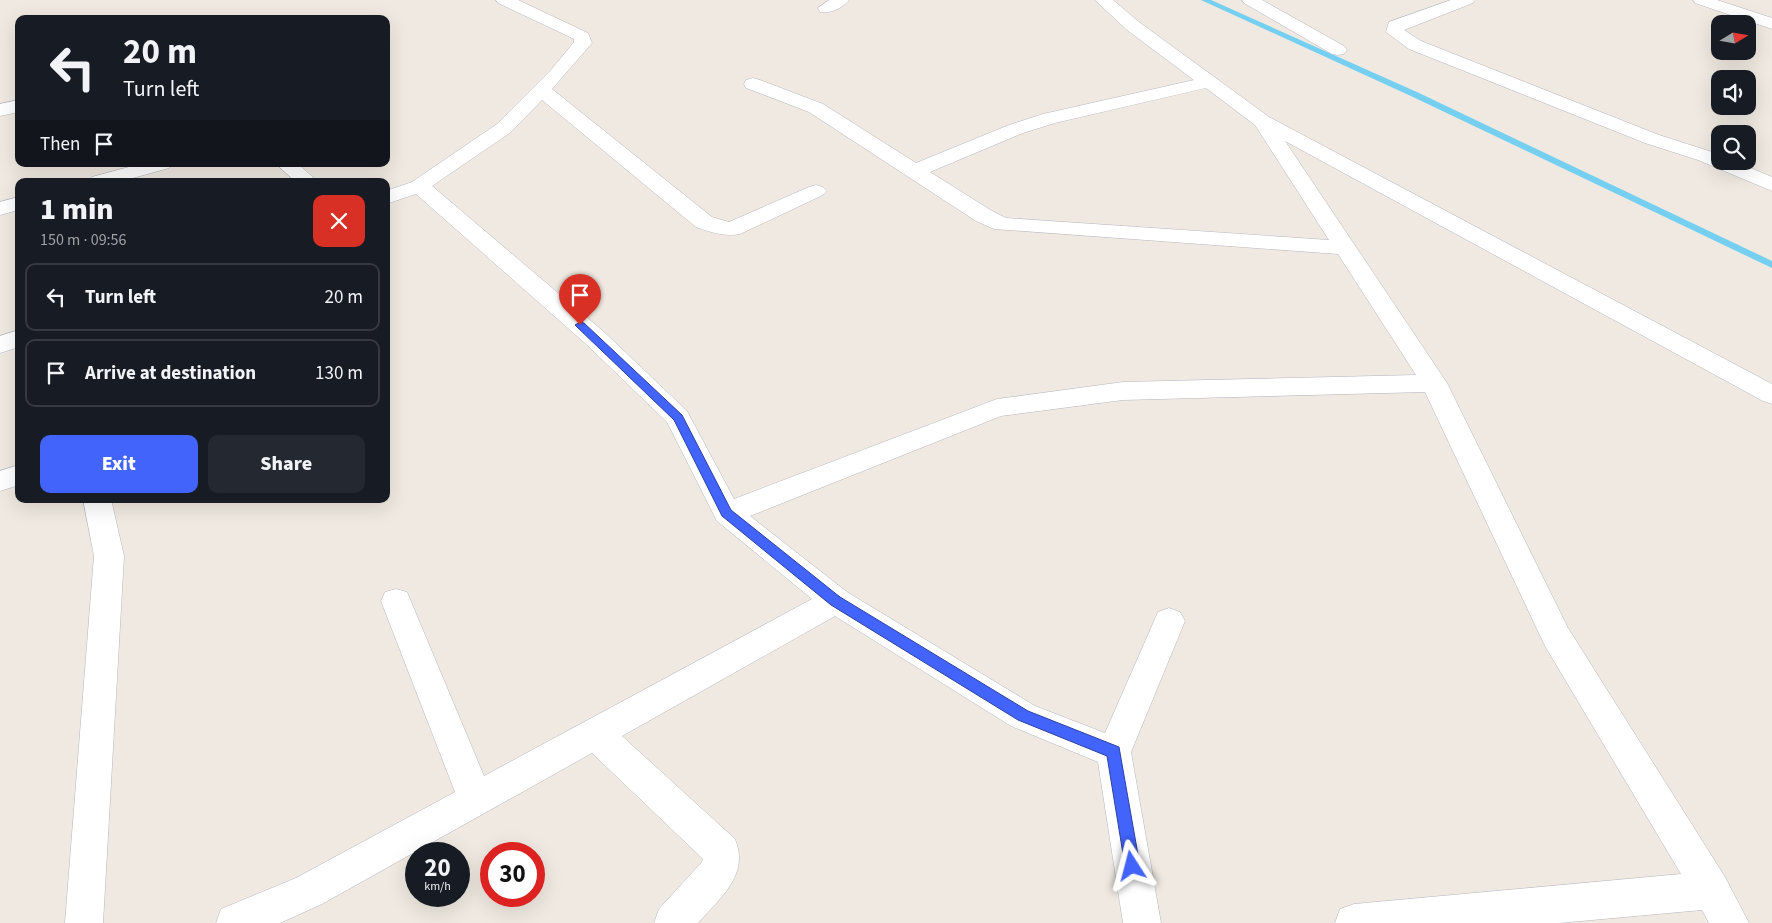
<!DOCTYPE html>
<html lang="en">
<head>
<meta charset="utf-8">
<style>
  body { margin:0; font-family:"Source Sans 3",sans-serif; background:#242831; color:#f1f3f6; height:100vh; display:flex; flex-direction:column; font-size:19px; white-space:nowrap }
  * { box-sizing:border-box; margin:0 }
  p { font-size:16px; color:#9ea1a6 }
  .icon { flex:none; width:28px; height:28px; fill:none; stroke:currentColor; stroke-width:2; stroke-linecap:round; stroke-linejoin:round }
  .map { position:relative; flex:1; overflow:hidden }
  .sheet { position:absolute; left:15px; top:178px; width:375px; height:325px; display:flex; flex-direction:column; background:#171b24; border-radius:10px; box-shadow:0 5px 20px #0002 }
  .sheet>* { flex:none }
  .banner { position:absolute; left:15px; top:15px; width:375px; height:152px; border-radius:10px; box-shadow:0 5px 20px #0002; background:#171b24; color:#f1f3f6; overflow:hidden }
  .needle { width:32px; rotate:79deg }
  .tools { position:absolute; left:1711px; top:15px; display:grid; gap:10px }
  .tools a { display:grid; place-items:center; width:45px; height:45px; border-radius:10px; background:#171b24; box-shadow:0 5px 20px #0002; font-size:25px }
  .speed { position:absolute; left:405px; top:842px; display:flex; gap:10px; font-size:25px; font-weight:700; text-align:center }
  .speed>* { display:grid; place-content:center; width:65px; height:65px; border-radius:50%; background:#171b24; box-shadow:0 5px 20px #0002; line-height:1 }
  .speed small { font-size:12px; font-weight:400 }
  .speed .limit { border:8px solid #d22; background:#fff; color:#111 }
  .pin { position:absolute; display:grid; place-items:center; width:42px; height:42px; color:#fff; margin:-51px -21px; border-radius:50% 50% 50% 0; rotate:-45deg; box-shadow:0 0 5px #0007 }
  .pin .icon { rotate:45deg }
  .me { position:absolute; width:55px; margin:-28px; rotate:351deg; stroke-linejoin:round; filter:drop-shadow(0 0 4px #0008) }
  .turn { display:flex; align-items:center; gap:18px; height:105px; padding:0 25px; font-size:22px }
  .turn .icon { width:65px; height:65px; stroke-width:2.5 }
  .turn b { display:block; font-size:35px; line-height:42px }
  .then { display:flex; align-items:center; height:48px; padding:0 25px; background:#0003; gap:10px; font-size:19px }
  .round { display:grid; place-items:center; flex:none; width:52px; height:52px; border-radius:10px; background:#242831 }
  .overview { display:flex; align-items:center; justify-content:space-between; height:85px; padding:0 25px }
  h1 { font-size:30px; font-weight:800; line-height:38px }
  .action { display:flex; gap:10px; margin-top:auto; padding:10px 25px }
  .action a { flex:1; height:58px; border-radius:10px; background:#4264fb; color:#fff; font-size:20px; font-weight:800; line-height:58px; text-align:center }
  .action a+a { background:#242831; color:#f1f3f6 }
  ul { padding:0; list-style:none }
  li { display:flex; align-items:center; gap:15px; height:68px; margin:0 10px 8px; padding:0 15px; border:2px solid #363941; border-radius:10px }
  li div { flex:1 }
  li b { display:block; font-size:19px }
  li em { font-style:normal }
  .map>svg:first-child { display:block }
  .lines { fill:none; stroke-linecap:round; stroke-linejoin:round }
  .stream { fill:#75cff0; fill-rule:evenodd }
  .minor-casing { stroke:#b4b7c1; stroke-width:1 }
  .minor { fill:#fff; fill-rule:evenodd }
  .route { fill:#4264fb; stroke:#2b41a3 }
</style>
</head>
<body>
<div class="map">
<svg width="1772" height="923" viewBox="0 0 1772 923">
  <rect width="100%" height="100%" fill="#efe9e1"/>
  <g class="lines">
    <!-- stream -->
    <polygon class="stream" points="1201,0 1211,0 1419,93 1772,261 1772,268 1413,97"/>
    <!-- minor casing -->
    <g class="minor-casing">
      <g id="minor">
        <path d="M 496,0 L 518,0 L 588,33 L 592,43 L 552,89 L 712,217 L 729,222 L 809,187 L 816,185 L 823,187 L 827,191 L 823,195 L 740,234 C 725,237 710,232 696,227 L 542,100 L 511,132 L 432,186 L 604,332 L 687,411 L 734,499 L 997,399 L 1123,382 L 1416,375 L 1338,254 L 994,229 L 976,221 L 809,112 L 746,88 L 744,84 L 746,80 L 753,78 L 760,80 L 823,104 L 916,163 L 1009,125 L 1043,114 L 1194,80 L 1127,30 L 1095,0 L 1113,0 L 1139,22 L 1269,117 L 1772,384 L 1772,404 L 1763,401 L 1285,141 L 1447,383 L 1568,628 L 1725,877 L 1749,923 L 1709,923 L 1702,910 L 1559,923 L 1335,923 L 1340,909 L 1354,904 L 1681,874 L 1545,646 L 1425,392 L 1123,400 L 1001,416 L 750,516 L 847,592 L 1035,706 L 1105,733 L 1158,612 L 1169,608 L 1180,612 L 1185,621 L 1131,752 L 1161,923 L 1123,923 L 1098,762 L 1011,726 L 835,616 L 622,736 L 735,839 C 750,875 720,898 698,923 L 654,923 L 659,909 L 702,862 L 703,859 L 592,753 L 322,904 L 280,923 L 216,923 L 221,909 L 296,878 L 455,792 L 381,601 L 385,592 L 396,589 L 407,592 L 484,776 L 812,599 L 717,521 L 667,422 L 586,344 L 416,194 L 386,204 L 386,191 L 412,182 L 497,124 L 551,70 L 574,42 L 574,39 L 568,36 L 498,3 ZM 1206,88 L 1255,125 L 1329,240 L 1006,218 L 992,211 L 930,172 L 1023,133 L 1055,123 Z"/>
        <path d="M 829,0 L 849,0 C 843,8 830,14 820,12 L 818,8 Z"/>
        <polygon points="1242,0 1262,0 1344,46 1347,50 1344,54 1338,55 1332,54 1244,3"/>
        <polygon points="1451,0 1475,0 1473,3 1404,30 1421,41 1659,135 1712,152 1720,155 1720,161 1734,161 1772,177 1772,191 1698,160 1645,143 1409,49 1386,32 1389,22"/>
        <polygon points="1693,0 1717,0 1772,18 1772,29 1695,3"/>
        <polygon points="19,100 19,112 0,116 0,104"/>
        <polygon points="140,164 172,164 169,168 122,181 89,181 92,177"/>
        <polygon points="276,164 298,164 317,181 295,181"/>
        <polygon points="19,197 19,210 0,215 0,202"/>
        <polygon points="19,330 19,347 0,353 0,336"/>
        <polygon points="19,465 19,485 0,491 0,471"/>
        <polygon points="83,499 111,499 124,556 103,923 65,923 94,556"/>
      </g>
    </g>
    <!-- minor -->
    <use href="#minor" class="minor"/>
  </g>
  <!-- route -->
  <polygon class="route" points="580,322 584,323 682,415 731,510 840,597 1028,711 1119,747 1140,866 1138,871 1132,873 1127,871 1125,866 1107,756 1018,720 831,605 722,516 674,420 577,327 575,325"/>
</svg>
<div class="tools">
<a><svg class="needle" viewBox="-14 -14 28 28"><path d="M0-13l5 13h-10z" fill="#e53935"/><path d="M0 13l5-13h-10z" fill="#9ea1a6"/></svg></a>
<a><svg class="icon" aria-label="sound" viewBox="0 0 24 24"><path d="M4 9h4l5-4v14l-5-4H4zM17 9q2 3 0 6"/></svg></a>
<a><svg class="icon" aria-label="search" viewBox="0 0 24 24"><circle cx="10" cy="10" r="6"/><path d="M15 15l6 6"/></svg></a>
</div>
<div class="speed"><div>20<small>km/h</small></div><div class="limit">30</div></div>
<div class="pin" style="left:580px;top:325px;background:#d93025"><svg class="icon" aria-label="arrive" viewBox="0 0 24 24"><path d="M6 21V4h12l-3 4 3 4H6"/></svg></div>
<svg class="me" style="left:1132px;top:866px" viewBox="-20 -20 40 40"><path d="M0-17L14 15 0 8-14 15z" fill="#4264fb" stroke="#fff" stroke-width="4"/></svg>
<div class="banner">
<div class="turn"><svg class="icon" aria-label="left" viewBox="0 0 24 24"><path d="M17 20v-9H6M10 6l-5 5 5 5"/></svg><div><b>20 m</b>Turn left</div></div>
<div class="then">Then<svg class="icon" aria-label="arrive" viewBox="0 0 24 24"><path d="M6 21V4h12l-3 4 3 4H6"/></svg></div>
</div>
<section class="sheet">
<div class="overview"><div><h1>1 min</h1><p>150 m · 09:56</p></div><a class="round" style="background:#d93025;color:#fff"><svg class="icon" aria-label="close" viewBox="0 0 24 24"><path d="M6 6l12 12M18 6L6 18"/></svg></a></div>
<ul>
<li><svg class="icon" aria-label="left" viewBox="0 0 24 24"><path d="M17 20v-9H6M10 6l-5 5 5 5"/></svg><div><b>Turn left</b></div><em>20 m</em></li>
<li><svg class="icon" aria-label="arrive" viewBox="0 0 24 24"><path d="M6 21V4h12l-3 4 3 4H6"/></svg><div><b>Arrive at destination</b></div><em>130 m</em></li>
</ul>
<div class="action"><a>Exit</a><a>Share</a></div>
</section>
</div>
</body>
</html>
